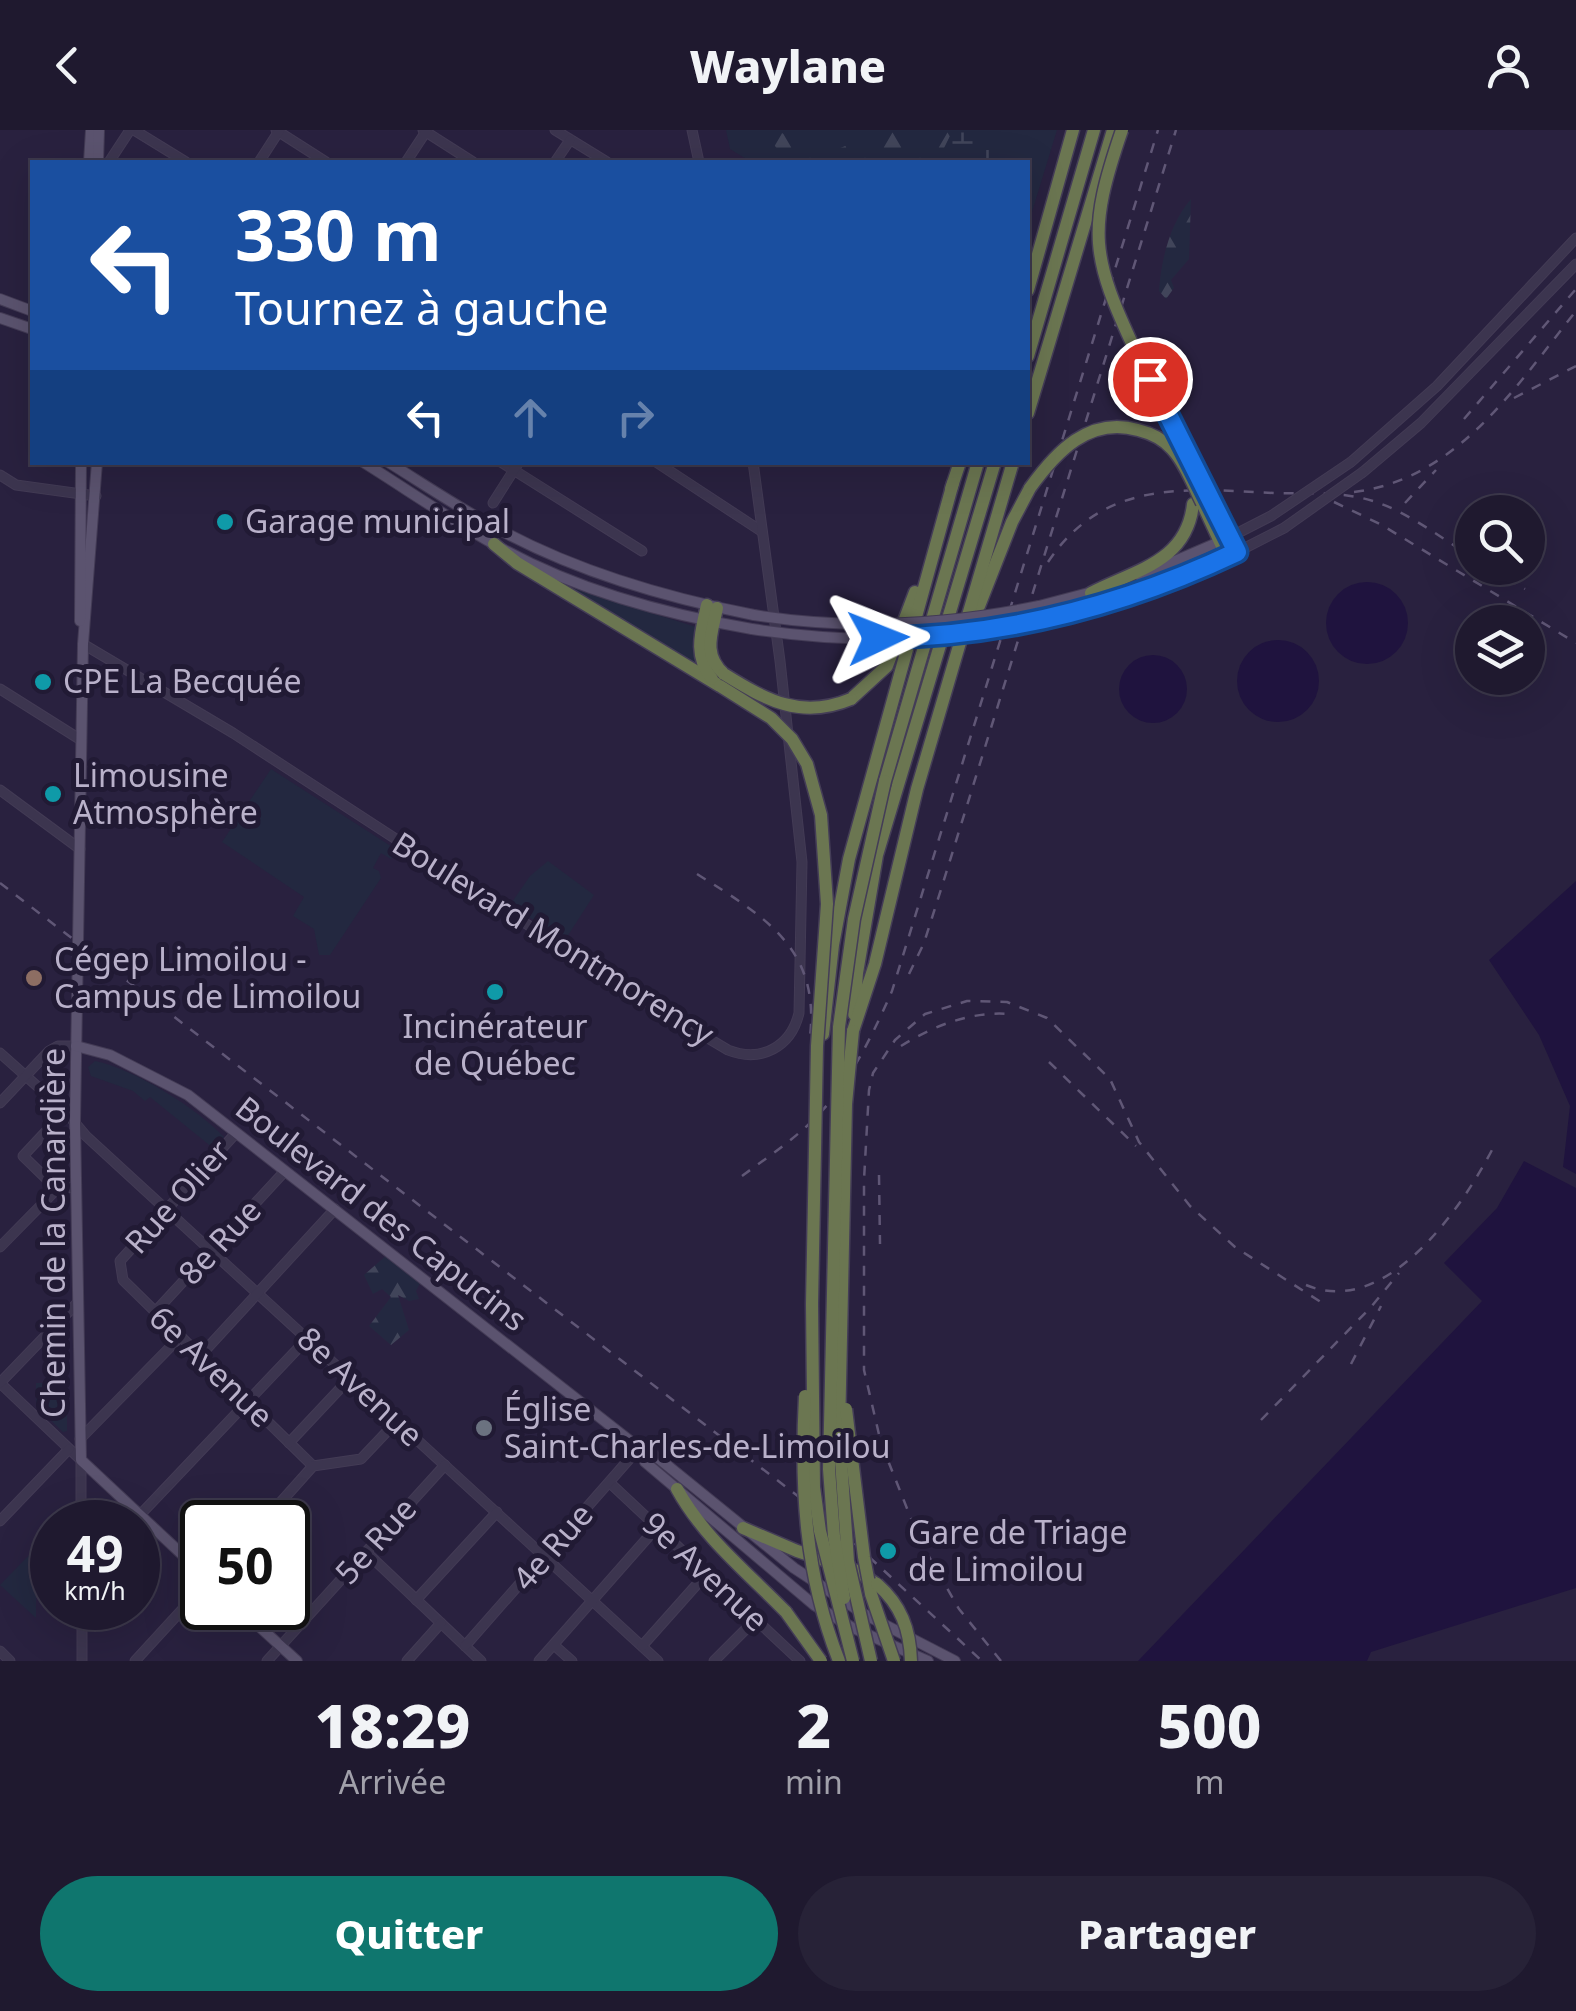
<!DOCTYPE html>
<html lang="fr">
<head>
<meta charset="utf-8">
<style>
  body { margin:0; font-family:"Noto Sans",sans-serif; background:#272237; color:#f1f3f6; height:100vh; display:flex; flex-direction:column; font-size:38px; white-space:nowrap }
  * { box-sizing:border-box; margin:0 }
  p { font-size:32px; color:#a1a0aa }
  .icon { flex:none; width:55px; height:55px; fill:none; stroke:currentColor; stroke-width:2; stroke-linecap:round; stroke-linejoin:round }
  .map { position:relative; height:1531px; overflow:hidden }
  .side { display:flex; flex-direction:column; background:#1f192f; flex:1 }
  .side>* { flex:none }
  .top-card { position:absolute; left:30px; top:30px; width:1000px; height:305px; border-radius:0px; box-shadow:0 10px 40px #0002,0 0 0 2px #3c384b; background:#1a4fa0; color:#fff; overflow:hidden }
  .buttons { position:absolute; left:1455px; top:365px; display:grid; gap:20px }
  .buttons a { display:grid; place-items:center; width:90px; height:90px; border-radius:50%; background:#1f192f; box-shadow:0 10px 40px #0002,0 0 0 2px #3c384b; font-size:50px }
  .speed { position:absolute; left:30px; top:1370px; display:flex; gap:20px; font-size:50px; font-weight:700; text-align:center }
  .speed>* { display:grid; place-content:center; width:130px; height:130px; border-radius:50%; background:#1f192f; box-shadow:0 10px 40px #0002,0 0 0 2px #3c384b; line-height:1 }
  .speed small { font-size:25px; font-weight:400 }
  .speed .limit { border:5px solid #111; border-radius:15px; background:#fff; color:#111 }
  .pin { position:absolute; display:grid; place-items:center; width:85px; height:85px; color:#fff; margin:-42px; border:5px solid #fff; border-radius:50%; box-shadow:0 2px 10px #0007 }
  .me { position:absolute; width:110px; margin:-55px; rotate:88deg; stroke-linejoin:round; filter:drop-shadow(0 0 8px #0008) }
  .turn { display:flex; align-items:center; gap:35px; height:210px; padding:0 40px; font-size:45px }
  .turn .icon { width:130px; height:130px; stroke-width:2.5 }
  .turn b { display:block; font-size:70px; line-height:85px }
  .lanes { display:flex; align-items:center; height:95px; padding:0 40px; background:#0003; justify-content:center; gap:50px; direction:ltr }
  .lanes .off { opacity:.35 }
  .eta { display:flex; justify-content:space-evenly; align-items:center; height:170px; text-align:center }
  .eta b { font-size:60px; font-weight:800; line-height:70px }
  .primary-button { display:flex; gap:20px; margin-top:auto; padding:20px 40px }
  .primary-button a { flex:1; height:115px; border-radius:60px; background:#0f766e; color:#fff; font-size:40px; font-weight:800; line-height:115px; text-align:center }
  .primary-button a+a { background:#272237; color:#f1f3f6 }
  header { display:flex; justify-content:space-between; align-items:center; height:130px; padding:0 40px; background:#1f192f; font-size:45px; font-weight:800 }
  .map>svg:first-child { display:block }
  .green { fill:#232840 }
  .forest { fill:url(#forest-firs) }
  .wetland { fill:url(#wetland-marsh) }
  .water { fill:#1f133e }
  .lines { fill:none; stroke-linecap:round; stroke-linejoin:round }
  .minor-casing { stroke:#433b55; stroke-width:11 }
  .major-casing { stroke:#433b55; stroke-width:12 }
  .highway-casing { stroke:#443d57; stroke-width:15 }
  .minor { stroke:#3c354f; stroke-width:9 }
  .major { stroke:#5b536f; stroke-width:10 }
  .highway { stroke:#6b7651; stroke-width:12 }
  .rail { stroke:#605776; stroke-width:2.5; stroke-dasharray:10 10; stroke-linecap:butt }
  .minor-bridge-casing { stroke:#433b55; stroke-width:11; stroke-linecap:butt }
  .major-bridge-casing { stroke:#433b55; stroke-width:12; stroke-linecap:butt }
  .highway-bridge-casing { stroke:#443d57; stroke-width:15; stroke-linecap:butt }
  .minor-bridge { stroke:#3c354f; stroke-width:9 }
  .major-bridge { stroke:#5b536f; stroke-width:10 }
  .highway-bridge { stroke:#6b7651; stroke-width:12 }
  .route-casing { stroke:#114b97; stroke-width:25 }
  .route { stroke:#1a73e8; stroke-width:18 }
  .culture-dot { fill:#0f9aa8; stroke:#211a34; stroke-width:4 }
  .education-dot { fill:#8d6e63; stroke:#211a34; stroke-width:4 }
  .worship-dot { fill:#6b7280; stroke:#211a34; stroke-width:4 }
  .labels { text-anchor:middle; stroke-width:10; stroke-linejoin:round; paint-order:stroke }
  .poi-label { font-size:32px; fill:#b9b1ca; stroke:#211a34; text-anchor:start }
  .street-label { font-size:32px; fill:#b9b1ca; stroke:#211a34 }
</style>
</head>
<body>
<header><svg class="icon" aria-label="back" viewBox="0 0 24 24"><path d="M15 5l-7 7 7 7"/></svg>Waylane<svg class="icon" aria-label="person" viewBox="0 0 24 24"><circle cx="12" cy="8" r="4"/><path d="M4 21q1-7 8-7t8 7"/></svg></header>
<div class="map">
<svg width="1576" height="1531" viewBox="0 0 1576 1531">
  <defs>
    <pattern id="forest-firs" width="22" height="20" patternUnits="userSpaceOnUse" patternTransform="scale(2.5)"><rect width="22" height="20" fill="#232840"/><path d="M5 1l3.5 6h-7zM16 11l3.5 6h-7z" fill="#41455a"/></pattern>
    <pattern id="wetland-marsh" width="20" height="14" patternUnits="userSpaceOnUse" patternTransform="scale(2.5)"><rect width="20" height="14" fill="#232840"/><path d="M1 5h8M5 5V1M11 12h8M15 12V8" fill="none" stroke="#41455a"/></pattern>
  </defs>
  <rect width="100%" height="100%" fill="#29213f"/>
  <!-- green -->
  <g class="green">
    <polygon points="726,0 1057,0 1028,95 1028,32 751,32 730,19"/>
    <polygon points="572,458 696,497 701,538 571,462"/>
    <polygon points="271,639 397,720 391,729 381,723 373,738 379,741 381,748 330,825 319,825 314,799 293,786 304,767 222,712"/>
    <polygon points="548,731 594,765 565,810 510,775 530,746"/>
    <path d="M 95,931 C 134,939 197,978 224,1007 L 213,1018 L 150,967 L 145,971 L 133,961 L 91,946 L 88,937 Z"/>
    <polygon points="36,1253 67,1253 67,1301 63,1302 36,1276"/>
    <polygon points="36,1418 36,1488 0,1455"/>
  </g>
  <!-- forest -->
  <g class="forest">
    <path d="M 763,0 C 785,0 809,15 828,23 L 855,12 L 863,0 L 953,0 L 943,22 L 942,32 L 787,32 Z"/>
    <path d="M 1191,69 L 1189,129 L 1171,150 L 1174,158 L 1166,169 L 1159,161 C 1161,130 1170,93 1191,69 Z"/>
    <polygon points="388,1124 420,1153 416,1161 419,1169 409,1171 398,1165 409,1200 391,1215 369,1196 391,1167 382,1159 373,1164 364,1145"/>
  </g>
  <!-- wetland -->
  <polygon class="wetland" points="953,0 1007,0 994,17 991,32 942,32 942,22"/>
  <!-- water -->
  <g class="water">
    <circle cx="1367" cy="493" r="41"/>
    <circle cx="1278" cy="551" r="41"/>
    <circle cx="1153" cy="559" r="34"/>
    <polygon points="1576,751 1576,1044 1563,1037 1570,976 1539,905 1489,830"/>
    <polygon points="1524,1031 1576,1058 1576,1458 1371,1522 1367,1531 1138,1531 1482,1171 1444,1133 1497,1078"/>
  </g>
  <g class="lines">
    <!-- minor casing -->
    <g class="minor-casing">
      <g id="minor">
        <polyline points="134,0 186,32"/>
        <polyline points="276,0 326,32"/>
        <polyline points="423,0 473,32"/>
        <polyline points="555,0 607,32"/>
        <polyline points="692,0 699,32"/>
        <polyline points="109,32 130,0"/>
        <polyline points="259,32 279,1"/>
        <polyline points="406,32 427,0"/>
        <polyline points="555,32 570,10"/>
        <polyline points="501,332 642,421"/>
        <polyline points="656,332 761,401"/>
        <polyline points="1351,332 1437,256 1576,108"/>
        <polyline points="1363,342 1421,293 1576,134"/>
        <polyline points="0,345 16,355 96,366"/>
        <polyline points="493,373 519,332"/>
        <polyline points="1230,407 1271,386"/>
        <polyline points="1237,422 1284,398"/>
        <path d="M 83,514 L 233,603 L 637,866 L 728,920 C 761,933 791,917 799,883 L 802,732 L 780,531 L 753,332"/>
        <polyline points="0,559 81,610"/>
        <polyline points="0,660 80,719"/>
        <polyline points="0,923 65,981 86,1006 658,1531"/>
        <polyline points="0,973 49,921 58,916 76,916"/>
        <polyline points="62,978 65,981 23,1026 57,1059 75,1057"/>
        <polyline points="236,1003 120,1131 123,1150 313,1336"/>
        <polyline points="0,1117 57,1059 63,1058"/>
        <polyline points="155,1182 285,1041"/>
        <polyline points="200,1226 335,1079"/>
        <polyline points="0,1253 81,1330 81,1392"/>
        <polyline points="0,1253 78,1172"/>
        <polyline points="80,1309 180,1207"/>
        <polyline points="289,1313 350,1248"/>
        <polyline points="610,1353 800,1531"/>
        <polyline points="139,1386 307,1209"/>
        <polyline points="0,1391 69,1319"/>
        <polyline points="263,1392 313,1336 361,1329 396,1292"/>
        <polyline points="366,1422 481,1531"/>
        <polyline points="416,1470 497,1382"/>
        <polyline points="82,1478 82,1531"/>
        <polyline points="554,1515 572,1531"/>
        <polyline points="465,1516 639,1318"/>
        <polyline points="642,1516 707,1443"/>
        <polyline points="0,1521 10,1531"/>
        <polyline points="135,1531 202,1458"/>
        <polyline points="267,1531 445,1335"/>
        <polyline points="407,1531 441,1493"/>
        <polyline points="539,1531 657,1397"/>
        <polyline points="714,1531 755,1490"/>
      </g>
    </g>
    <!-- major casing -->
    <g class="major-casing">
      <g id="major">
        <polyline points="89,32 91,0"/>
        <polyline points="98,32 99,0"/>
        <polyline points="0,169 32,181"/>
        <polyline points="0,188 32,199"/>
        <polyline points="97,332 83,514 75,991 81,1330 202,1443"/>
        <path d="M 363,332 C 406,359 448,388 492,413 C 571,459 663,484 752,499"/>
        <path d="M 388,332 C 425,355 462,380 500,400 C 578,442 667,468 754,485"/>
        <polyline points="1140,446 1226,409"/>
        <polyline points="1039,476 1096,461"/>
        <polyline points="80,491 81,332"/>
        <polyline points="1031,493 1131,465 1233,424"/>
        <polyline points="76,916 110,925 188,965 639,1318 652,1323 794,1438 864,1484 955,1531"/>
        <polyline points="639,1318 645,1332 814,1475 853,1498 928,1531"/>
        <polyline points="239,1478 297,1531"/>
      </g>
    </g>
    <!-- highway casing -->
    <g class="highway-casing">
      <g id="highway">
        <polyline points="1028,160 1073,0"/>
        <polyline points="1136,222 1191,329"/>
        <polyline points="1028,226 1094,0"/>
        <polyline points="1028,283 1113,0"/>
        <polyline points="951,359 960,332"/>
        <polyline points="1211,368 1237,422"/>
        <polyline points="1202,373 1227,427"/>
        <polyline points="494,414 517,433 720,556"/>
        <path d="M 1091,463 C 1135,440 1187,432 1193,374"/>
        <path d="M 707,475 C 701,502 693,525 712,549"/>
        <polyline points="979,476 1012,392 1030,358"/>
        <path d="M 717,478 C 712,503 702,524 724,544"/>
        <polyline points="851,569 887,536 915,462"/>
        <polyline points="885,651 978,332"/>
        <polyline points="854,884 857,843 877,725 995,332"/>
        <polyline points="853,901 875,834 917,659 1013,332"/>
        <polyline points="823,904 833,815 849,729 953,353"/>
        <path d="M 677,1359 C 704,1408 747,1442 786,1482"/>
        <polyline points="743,1398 797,1421 857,1441 875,1453"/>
      </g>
    </g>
    <!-- minor -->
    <use href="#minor" class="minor"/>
    <!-- major -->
    <use href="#major" class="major"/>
    <!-- highway -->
    <use href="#highway" class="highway"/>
    <!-- rail -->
    <g class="rail">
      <polyline points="1514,268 1576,236"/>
      <polyline points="1464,289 1576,159"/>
      <path d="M 1354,362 C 1458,349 1516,256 1576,181"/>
      <polyline points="1334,372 1380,394 1576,513"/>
      <polyline points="1405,373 1436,340"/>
      <path d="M 1048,432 C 1104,348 1187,359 1274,363 C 1307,364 1341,361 1373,371 C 1408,382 1441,408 1472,427"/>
      <polyline points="1490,438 1525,459"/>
      <path d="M 697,744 C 765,787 820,818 810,907"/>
      <polyline points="0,753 829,1390 982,1531"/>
      <polyline points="909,844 924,813 943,753 1176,0"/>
      <path d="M 901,916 C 933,896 971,881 1009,884"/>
      <polyline points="1049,932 1136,1016"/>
      <polyline points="879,1045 880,1114"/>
      <path d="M 742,1046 C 769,1026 798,1007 821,982 C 852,948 874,902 892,861 L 1158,0"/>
      <path d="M 1306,1155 C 1386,1189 1462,1078 1493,1018"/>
      <polyline points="1351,1234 1381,1176"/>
      <polyline points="1261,1290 1371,1177 1399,1143"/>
      <polyline points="1001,1531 959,1479 920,1411 881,1313 864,1240 864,1050 869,960 873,943 895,910 925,884 967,871 1007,872 1047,888 1110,949 1139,1012 1190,1076 1235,1117 1327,1176"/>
    </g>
    <!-- minor-bridge casing -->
    <g class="minor-bridge-casing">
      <g id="minor-bridge">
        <polyline points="1271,386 1351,332"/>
        <polyline points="1284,398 1363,342"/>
      </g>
    </g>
    <!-- major-bridge casing -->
    <g class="major-bridge-casing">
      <g id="major-bridge">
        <path d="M 754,485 C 848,500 946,495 1039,476"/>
        <path d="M 752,499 C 843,513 941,513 1031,493"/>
      </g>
    </g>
    <!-- highway-bridge casing -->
    <g class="highway-bridge-casing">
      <g id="highway-bridge">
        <path d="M 1122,0 C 1087,102 1091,126 1136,222"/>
        <polyline points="1191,329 1211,368"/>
        <path d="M 1030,358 C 1056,322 1089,286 1138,300 C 1150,303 1163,309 1172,319 C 1185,333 1193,355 1202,373"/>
        <path d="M 724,544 C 766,570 801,590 851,569"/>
        <polyline points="720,556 771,588 792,609 807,634 821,685 827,774 817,916 812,1174 814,1357 820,1401 853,1531"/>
        <polyline points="853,901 846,974 839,1301 848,1431 871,1531"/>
        <path d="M 805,1266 C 800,1358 805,1445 839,1531"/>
        <polyline points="846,1279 864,1427 871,1464 894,1531"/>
        <path d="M 877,1454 C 901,1475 910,1499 911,1531"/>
        <polyline points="844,1468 834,1406 829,1339 839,897 854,789 885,651"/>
        <polyline points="786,1482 821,1531"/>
      </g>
    </g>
    <!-- minor-bridge -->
    <use href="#minor-bridge" class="minor-bridge"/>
    <!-- major-bridge -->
    <use href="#major-bridge" class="major-bridge"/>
    <!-- highway-bridge -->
    <use href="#highway-bridge" class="highway-bridge"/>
  </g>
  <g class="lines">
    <!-- route casing -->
    <g class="route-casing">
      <path id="route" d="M 878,508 C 1004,507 1123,476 1237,422 L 1150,249"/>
    </g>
    <!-- route -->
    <use href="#route" class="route"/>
  </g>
  <!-- markers -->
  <g class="culture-dot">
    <circle cx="225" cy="392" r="10"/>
    <circle cx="43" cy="552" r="10"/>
    <circle cx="53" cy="664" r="10"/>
    <circle cx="495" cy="862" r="10"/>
    <circle cx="888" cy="1421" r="10"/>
  </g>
  <circle class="education-dot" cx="34" cy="848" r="10"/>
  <circle class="worship-dot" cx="484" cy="1298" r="10"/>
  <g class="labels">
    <!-- poi labels -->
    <g class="poi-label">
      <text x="245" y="403">Garage municipal</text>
      <text x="63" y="563">CPE La Becquée</text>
      <text x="73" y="657">Limousine<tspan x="73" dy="37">Atmosphère</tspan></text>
      <text x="54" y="841">Cégep Limoilou -<tspan x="54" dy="37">Campus de Limoilou</tspan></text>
      <text x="495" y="908" text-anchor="middle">Incinérateur<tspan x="495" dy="37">de Québec</tspan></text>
      <text x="504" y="1291">Église<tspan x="504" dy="37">Saint-Charles-de-Limoilou</tspan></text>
      <text x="908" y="1414">Gare de Triage<tspan x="908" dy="37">de Limoilou</tspan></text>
    </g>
    <!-- street labels -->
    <g class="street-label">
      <text transform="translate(553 809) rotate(32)" y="11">Boulevard Montmorency</text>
      <text transform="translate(178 1067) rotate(-48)" y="11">Rue Olier</text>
      <text transform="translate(381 1084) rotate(38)" y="11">Boulevard des Capucins</text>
      <text transform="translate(54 1103) rotate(-90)" y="11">Chemin de la Canardière</text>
      <text transform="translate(220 1112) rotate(-47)" y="11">8e Rue</text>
      <text transform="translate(211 1237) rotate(44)" y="11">6e Avenue</text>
      <text transform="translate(360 1257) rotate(43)" y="11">8e Avenue</text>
      <text transform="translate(376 1411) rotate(-48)" y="11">5e Rue</text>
      <text transform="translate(553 1417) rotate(-49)" y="11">4e Rue</text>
      <text transform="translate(705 1442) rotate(43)" y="11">9e Avenue</text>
    </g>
  </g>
</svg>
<div class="buttons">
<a><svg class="icon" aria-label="search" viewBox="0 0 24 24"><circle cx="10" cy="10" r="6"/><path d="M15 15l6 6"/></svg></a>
<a><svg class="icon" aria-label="layers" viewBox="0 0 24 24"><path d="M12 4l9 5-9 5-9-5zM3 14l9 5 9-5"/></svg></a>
</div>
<div class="speed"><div>49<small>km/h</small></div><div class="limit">50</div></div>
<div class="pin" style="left:1150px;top:249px;background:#d93025"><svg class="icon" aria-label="arrive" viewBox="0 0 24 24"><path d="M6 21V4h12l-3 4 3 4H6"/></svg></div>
<svg class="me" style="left:878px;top:508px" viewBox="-20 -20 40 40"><path d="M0-17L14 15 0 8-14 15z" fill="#1a73e8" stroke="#fff" stroke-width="4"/></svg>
<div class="top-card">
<div class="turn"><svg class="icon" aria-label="left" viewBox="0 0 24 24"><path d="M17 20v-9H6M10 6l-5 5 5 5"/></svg><div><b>330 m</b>Tournez à gauche</div></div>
<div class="lanes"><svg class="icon" aria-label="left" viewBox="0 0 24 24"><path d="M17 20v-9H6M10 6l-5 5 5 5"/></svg><svg class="icon off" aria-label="ahead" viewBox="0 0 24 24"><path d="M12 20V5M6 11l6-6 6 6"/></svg><svg class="icon off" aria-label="right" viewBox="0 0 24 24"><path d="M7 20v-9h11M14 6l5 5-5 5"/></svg></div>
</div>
</div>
<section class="side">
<div class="eta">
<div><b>18:29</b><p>Arrivée</p></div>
<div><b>2</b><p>min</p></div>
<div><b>500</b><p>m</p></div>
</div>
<div class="primary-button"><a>Quitter</a><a>Partager</a></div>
</section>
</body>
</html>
